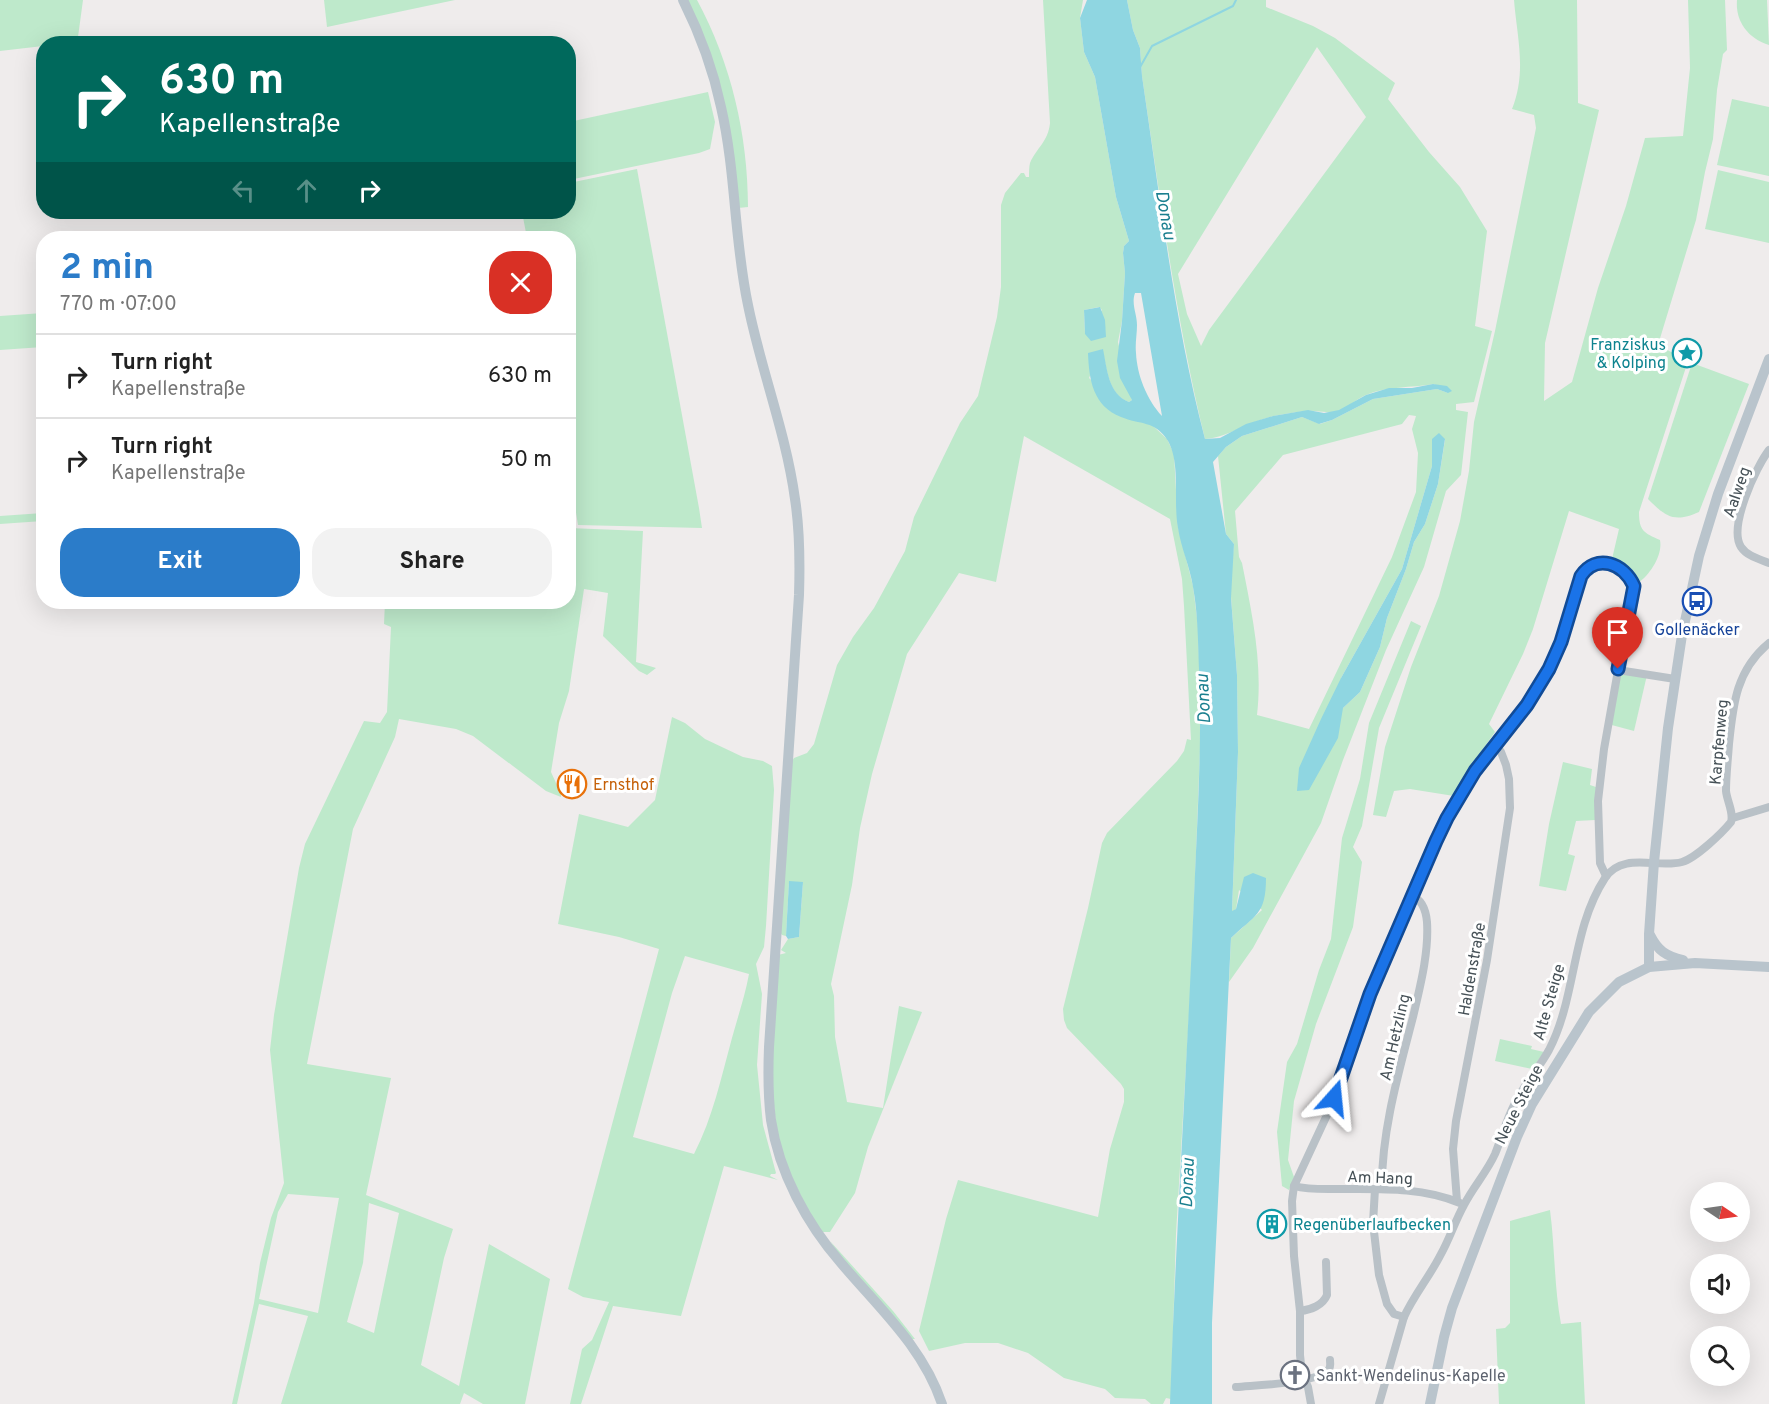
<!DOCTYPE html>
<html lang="en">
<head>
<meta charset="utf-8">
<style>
  body { margin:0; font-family:Overpass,sans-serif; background:#f2f2f2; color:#222; height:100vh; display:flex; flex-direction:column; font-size:22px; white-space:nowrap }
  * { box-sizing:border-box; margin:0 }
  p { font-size:20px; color:#767676 }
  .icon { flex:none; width:33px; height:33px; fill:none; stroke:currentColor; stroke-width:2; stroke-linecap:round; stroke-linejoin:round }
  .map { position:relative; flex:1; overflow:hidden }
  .details { position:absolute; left:36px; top:231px; width:540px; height:378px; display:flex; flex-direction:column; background:#fff; border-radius:24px; box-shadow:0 6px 24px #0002 }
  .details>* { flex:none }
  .top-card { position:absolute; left:36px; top:36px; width:540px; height:183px; border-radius:24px; box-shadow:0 6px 24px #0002; background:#00695c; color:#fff; overflow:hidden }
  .needle { width:39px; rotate:103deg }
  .tools { position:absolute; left:1690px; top:1182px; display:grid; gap:12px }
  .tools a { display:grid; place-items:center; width:60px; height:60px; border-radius:50%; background:#fff; box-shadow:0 6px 24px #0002; font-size:30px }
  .pin { position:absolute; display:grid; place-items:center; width:51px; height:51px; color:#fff; margin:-62px -26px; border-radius:50% 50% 50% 0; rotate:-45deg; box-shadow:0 0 6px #0007 }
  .pin .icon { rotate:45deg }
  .me { position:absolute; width:66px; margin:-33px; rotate:18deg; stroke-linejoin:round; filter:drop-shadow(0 0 4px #0008) }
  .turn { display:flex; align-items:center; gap:21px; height:126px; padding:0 24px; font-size:27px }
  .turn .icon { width:78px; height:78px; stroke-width:2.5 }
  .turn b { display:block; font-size:42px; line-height:51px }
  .lanes { display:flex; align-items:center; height:57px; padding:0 24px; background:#0003; justify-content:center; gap:30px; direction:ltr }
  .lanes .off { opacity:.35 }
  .round { display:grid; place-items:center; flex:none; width:63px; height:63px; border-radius:24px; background:#f2f2f2 }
  .head { display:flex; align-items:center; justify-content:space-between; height:102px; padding:0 24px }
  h1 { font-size:36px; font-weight:700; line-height:45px; color:#2b7cc9 }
  .primary-button { display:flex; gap:12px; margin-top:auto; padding:12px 24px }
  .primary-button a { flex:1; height:69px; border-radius:24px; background:#2b7cc9; color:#fff; font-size:24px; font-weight:700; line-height:69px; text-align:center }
  .primary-button a+a { background:#f2f2f2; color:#222 }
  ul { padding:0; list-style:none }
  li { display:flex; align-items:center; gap:18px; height:84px; padding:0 24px; border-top:2px solid #e0e0e0 }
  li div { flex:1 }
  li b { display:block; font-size:22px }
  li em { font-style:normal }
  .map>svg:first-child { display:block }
  .green { fill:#bee9cb; fill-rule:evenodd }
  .water { fill:#8fd6e1; fill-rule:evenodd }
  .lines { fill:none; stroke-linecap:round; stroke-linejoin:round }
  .stream { stroke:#8fd6e1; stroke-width:2 }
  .street { stroke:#b9c1c7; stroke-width:8 }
  .secondary { stroke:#b9c4cc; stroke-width:10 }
  .route-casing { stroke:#114b97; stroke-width:15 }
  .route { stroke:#1a73e8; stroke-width:10 }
  .labels { text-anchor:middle; stroke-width:6; stroke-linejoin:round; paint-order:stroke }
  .culture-label { font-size:16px; fill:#0d838f; stroke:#fff; text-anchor:end }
  .street-label { font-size:16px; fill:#465157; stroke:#fff }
  .transit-label { font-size:16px; fill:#164399; stroke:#fff }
  .food-label { font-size:16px; fill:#c56008; stroke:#fff; text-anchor:start }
  .worship-label { font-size:16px; fill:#5b616d; stroke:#fff; text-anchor:start }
  .water-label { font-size:18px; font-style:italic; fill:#1a7f8f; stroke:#fff }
</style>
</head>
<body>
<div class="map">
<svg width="1769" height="1404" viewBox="0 0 1769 1404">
  <rect width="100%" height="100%" fill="#efecec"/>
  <!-- green -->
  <g class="green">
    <path d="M 0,0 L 83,0 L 78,37 C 71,47 55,44 44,44 L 43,46 L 0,51 Z"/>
    <polygon points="324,0 455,0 327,27"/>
    <path d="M 687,0 L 697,0 C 731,63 748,135 748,207 L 738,208 L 730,137 Z"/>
    <path d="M 1043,0 L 1083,0 L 1080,18 L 1084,52 L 1095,77 L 1116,197 L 1129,241 L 1124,246 L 1123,253 L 1125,273 L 1122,321 L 1118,342 L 1132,400 L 1129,402 C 1108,395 1107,368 1102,349 L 1089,378 L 1136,421 L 1151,424 L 1167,439 L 1174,454 L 1178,527 L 1193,586 L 1198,626 L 1201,724 L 1191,982 L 1176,1234 L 1171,1399 L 1166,1398 L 1163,1404 L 1151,1404 L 1145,1399 L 1115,1398 L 1105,1389 L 1064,1378 L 1028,1353 L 998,1343 L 965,1343 L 929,1351 L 919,1331 L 946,1219 L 958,1180 L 1098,1217 L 1110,1149 L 1124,1102 L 1124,1089 L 1121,1084 L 1067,1028 L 1064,1020 L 1063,1009 L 1088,908 L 1102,843 L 1107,833 L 1177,761 L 1184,751 L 1187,739 L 1191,740 L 1184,606 L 1182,579 L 1170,519 L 1024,436 L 996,582 L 959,573 L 907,654 L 872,774 L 860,828 L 852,885 L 831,984 L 834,996 L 835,1037 L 847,1102 L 883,1108 L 899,1006 L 922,1012 L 868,1147 L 855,1193 L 830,1232 L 821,1232 L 810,1215 L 788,1169 L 777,1133 L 771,1079 L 778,955 L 786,953 L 781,950 L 788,939 L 799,937 L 803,882 L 789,882 L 786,936 L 782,935 L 780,932 L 791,763 L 794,758 L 807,753 L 814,744 L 837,665 L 853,637 L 874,608 L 905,551 L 914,517 L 960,423 L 978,396 L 997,317 L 1001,287 L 1001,205 L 1005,193 L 1021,173 L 1024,173 L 1026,177 L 1029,177 C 1029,173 1029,167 1030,163 C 1037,147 1048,142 1050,123 ZM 1099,307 L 1102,310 L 1085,334 L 1084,310 Z"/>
    <path d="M 1127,0 L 1266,0 L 1266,7 L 1313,26 L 1335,38 L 1395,83 L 1388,99 L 1429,152 L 1460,187 L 1487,231 L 1475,326 L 1492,331 L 1474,402 L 1456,404 L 1456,410 L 1468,412 L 1461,475 L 1446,491 L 1424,567 L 1386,650 L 1343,760 L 1321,823 L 1253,948 L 1229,982 L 1231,938 L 1262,910 L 1239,890 L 1236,909 L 1232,912 L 1238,752 L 1237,675 L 1230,584 L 1234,544 L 1226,534 L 1218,456 L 1226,447 L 1242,436 L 1302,417 L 1320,424 L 1332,420 L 1373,399 L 1437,389 L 1448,393 L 1434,384 C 1411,388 1387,386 1366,395 C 1356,399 1348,408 1338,411 C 1326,414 1317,410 1306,411 C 1295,412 1284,414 1274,416 C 1250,421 1229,437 1205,439 C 1176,320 1160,197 1142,76 L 1140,48 L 1133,30 ZM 1317,47 L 1366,117 L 1209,330 L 1201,346 L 1187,314 L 1178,274 ZM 1409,415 L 1416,416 L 1412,429 L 1418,453 L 1416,492 L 1392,557 L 1309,729 L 1257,715 C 1263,663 1252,614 1242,563 L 1239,557 L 1235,511 L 1283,455 L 1402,424 ZM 1432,439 L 1445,440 L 1438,484 L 1425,524 L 1414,542 L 1406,569 L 1387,618 L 1380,647 L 1360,692 L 1343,708 L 1341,678 L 1402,569 L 1432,466 Z"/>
    <path d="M 1514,0 L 1577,0 L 1578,103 L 1599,110 L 1545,343 L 1544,401 L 1572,382 L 1598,288 L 1626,206 L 1645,138 L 1683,136 L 1690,68 L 1688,0 L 1725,0 L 1727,50 L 1723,54 L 1717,90 L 1713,139 L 1705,172 L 1696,220 L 1658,345 L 1688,361 L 1639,512 C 1639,531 1644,533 1660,540 C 1663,555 1650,575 1638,583 C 1635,569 1624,563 1612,559 L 1619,529 L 1569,511 L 1533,629 L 1523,654 L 1489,724 L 1495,732 L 1476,759 L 1454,796 L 1410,789 L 1394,791 L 1386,817 L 1373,815 L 1385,747 L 1411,667 L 1439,596 L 1460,521 L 1469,471 L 1474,422 L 1495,331 L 1536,128 L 1534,115 L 1512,109 C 1527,72 1517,37 1514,0 Z"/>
    <path d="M 1737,0 L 1767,0 L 1769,45 C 1749,39 1735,22 1737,0 Z"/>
    <polygon points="708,92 715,122 710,149 699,153 569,180 569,122"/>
    <polygon points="1732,99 1769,107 1769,176 1717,165"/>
    <polygon points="637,169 699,508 702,528 578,525 568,463 568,238 527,238 522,212 568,212 569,183"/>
    <polygon points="1718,170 1769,182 1769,243 1705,229"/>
    <polygon points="43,313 43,347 0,350 0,316"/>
    <path d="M 1692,363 L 1749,384 L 1699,512 C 1674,523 1666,517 1648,499 Z"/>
    <polygon points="43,513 43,521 0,524 0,516"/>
    <path d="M 569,528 L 643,531 L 636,662 L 656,668 L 647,675 L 639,671 L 603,636 L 608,593 L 584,589 L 569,691 L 559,723 L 551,772 L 561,794 L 561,797 L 546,791 L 473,736 L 456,729 L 399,719 L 395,737 L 353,829 L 307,1064 L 391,1078 L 366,1195 L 453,1229 L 444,1258 L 421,1365 L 459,1386 L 489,1244 L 550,1279 L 525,1404 L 483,1404 L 464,1393 L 460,1404 L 281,1404 L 308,1316 L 259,1304 L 237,1404 L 232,1404 L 254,1303 L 260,1263 L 271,1218 L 284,1183 L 270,1050 L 274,1015 L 299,868 L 305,844 L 364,721 L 380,723 L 387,712 L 391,627 L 384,624 L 385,602 L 568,602 ZM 288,1194 L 339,1198 L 318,1313 L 259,1299 L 278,1212 ZM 369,1203 L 399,1213 L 374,1333 L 347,1322 L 363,1263 Z"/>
    <polygon points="1411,621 1421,626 1379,728 1362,826 1353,847 1362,862 1353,927 1316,1024 1294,1101 1288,1160 1294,1177 1289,1190 1282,1186 1277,1132 1287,1062 1297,1044 1319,970 1331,939 1342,838 1360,779 1369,723"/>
    <polygon points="1618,670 1647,675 1634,731 1608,724"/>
    <path d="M 672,717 L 685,723 L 705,739 L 743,757 L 763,761 L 772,766 L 774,790 L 766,926 L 764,947 L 756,964 L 762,994 L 757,1065 L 763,1125 L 776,1173 L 775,1174 L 771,1174 L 770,1176 L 778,1180 L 724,1166 L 681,1316 L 613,1306 L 581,1404 L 570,1404 L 582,1349 L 592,1340 L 609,1302 L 583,1297 L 568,1289 L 659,949 L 619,937 L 558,924 L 579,814 L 628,827 L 655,800 ZM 685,956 L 749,974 C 745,996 738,1016 732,1038 C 721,1078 713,1117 694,1154 L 633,1137 L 672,993 Z"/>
    <polygon points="1563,762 1592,769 1590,785 1596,787 1595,820 1576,821 1568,854 1575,856 1566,891 1539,886 1549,824"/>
    <polygon points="1500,1039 1532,1046 1531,1049 1544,1052 1532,1069 1495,1061"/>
    <path d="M 1550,1210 C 1555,1248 1554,1286 1561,1324 L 1581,1322 L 1585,1404 L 1499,1404 L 1496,1329 L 1505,1328 L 1510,1323 L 1510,1221 Z"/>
    <polygon points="830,1241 893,1311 915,1339 911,1339 844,1262"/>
  </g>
  <!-- water -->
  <g class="water">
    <path d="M 1087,0 L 1127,0 L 1133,30 L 1140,48 L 1142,76 C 1160,197 1174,320 1205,439 L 1220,438 L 1246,424 L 1273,416 L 1308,410 L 1324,413 L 1339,410 L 1366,395 L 1389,388 L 1412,388 L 1433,384 L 1447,386 L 1452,391 L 1448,393 L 1437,389 L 1373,399 L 1332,420 L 1319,424 L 1302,417 L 1242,436 L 1226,447 L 1213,462 L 1226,534 L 1234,544 L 1231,598 L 1237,675 L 1238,752 L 1232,911 L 1236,909 L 1244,877 L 1253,873 L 1266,878 C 1266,915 1255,915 1231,938 L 1212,1323 L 1212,1404 L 1170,1404 C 1176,1227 1188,1051 1195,874 C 1198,806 1202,738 1199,670 C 1198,642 1198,614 1193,587 C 1190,567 1181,548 1178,528 C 1173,502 1181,464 1168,441 C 1155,420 1140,425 1121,417 C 1093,406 1089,380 1088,353 L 1103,349 C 1107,368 1108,394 1129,402 L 1132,400 L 1120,378 L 1117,361 L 1122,321 L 1125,273 L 1123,253 L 1124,246 L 1129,241 L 1116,197 L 1095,77 L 1084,52 L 1080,18 ZM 1135,293 L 1141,293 L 1162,416 C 1147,400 1137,375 1136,353 C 1135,344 1137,334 1137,325 C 1137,314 1131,304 1135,293 Z"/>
    <polygon points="1100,307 1105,320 1106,337 1091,341 1085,334 1084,310"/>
    <polygon points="1439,433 1445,439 1438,484 1425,524 1414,542 1406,569 1387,618 1380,647 1360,692 1343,708 1338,738 1309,790 1297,791 1299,768 1321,719 1341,678 1402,569 1432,466 1432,439"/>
    <polygon points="789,881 803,882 799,937 788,939 786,936"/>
  </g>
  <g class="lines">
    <!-- stream -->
    <polyline class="stream" points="1139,69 1152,46 1233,6 1236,0"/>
    <!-- street -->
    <g class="street">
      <path d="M 1769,450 C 1756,467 1728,527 1741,547 C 1747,556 1759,559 1769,563"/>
      <polyline points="1618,670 1675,679"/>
      <polyline points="1733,818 1769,807"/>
      <path d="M 1294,1186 C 1309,1190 1325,1189 1340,1189 C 1380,1189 1422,1187 1460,1203"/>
      <polyline points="1375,1189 1373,1223 1379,1275 1387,1304 1394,1314 1404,1317"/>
      <path d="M 1382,1189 C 1381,1133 1399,1071 1413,1017 C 1420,987 1429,953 1427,922 C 1426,911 1423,900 1412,896"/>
      <polyline points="1457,1201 1453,1149 1456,1121 1487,960 1510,808 1509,779 1506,765 1501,752 1495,744"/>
      <path d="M 1300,1311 C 1311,1310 1323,1305 1327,1295 L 1326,1262"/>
      <path d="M 1236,1387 C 1255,1385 1318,1384 1329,1369 C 1331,1366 1330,1364 1330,1360"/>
      <path d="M 1311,1404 L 1308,1387 L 1302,1374 L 1300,1355 L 1300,1311 L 1294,1256 L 1292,1201 L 1294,1186 L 1327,1115 L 1370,994 L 1436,841 L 1447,818 L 1475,771 L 1527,705 L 1549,669 L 1559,647 L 1581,576 C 1591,561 1610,560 1625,570 L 1633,586 L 1604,749 L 1598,801 L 1600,863 L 1606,876"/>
      <path d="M 1379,1404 L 1404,1317 C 1414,1295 1430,1276 1441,1254 C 1450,1238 1455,1221 1464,1205 C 1473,1187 1487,1172 1495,1154 C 1502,1137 1506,1120 1515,1103 C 1524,1085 1539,1068 1549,1050 C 1577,996 1571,930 1605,878 C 1623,851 1658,869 1682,862 C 1696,858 1722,833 1731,822 C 1734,813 1727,801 1726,791 C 1726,775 1728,759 1729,744 C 1733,705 1736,670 1769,643"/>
    </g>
    <!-- secondary -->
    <g class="secondary">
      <path d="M 683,0 C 700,34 713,69 721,107 C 736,172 734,240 748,305 C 761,370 786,433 795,499 C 800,531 800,563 799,595 L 769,1047 C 768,1072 768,1096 771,1120 C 779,1173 807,1224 841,1263 C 879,1308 923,1347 942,1404"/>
      <path d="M 1650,935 C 1658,951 1666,956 1683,960"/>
      <polyline points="1649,967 1649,934 1654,862 1668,728 1682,635 1699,556 1718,494 1769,359"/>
      <polyline points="1430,1404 1444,1337 1452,1308 1517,1137 1532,1104 1589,1012 1619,982 1649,967 1695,963 1769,967"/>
    </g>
  </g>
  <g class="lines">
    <!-- route casing -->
    <g class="route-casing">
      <path id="route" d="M 1334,1098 L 1370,994 L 1436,841 L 1447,818 L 1475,771 L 1527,705 L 1549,669 L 1561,642 L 1581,576 C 1596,553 1624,563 1634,586 L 1618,669"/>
    </g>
    <!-- route -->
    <use href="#route" class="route"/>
  </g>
  <!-- icons -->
  <defs>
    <g id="sight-ring" transform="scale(1.5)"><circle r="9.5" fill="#fff" stroke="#0f9aa8" stroke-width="1.5"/><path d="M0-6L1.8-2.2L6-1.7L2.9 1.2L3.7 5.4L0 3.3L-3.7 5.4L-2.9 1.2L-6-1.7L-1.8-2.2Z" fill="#0f9aa8"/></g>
    <g id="bus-ring" transform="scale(1.5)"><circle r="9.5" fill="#fff" stroke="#1a4fb4" stroke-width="1.5"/><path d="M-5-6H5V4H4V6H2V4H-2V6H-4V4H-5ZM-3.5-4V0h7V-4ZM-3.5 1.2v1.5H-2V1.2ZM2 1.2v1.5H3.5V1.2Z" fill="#1a4fb4"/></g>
    <g id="restaurant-ring" transform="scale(1.5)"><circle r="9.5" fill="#fff" stroke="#e8710a" stroke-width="1.5"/><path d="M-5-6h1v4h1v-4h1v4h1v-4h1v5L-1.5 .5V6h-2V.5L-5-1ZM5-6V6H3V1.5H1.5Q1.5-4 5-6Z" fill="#e8710a"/></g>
    <g id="building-ring" transform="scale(1.5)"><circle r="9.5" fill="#fff" stroke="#0f9aa8" stroke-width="1.5"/><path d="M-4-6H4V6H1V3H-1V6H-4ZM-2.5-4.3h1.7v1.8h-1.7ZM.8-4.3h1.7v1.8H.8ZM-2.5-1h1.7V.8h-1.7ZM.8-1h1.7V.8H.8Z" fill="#0f9aa8"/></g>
    <g id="church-ring" transform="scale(1.5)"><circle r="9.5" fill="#fff" stroke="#6b7280" stroke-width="1.5"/><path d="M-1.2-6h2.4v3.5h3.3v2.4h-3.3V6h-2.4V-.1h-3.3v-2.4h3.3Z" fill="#6b7280"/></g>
  </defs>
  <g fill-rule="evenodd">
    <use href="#sight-ring" x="1687" y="353"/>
    <use href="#bus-ring" x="1697" y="601"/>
    <use href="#restaurant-ring" x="572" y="784"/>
    <use href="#building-ring" x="1272" y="1224"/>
    <use href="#church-ring" x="1295" y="1375"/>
  </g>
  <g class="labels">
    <!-- culture labels -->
    <g class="culture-label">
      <text x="1666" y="350">Franziskus<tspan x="1666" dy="18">&amp; Kolping</tspan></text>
      <text x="1293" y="1230" text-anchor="start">Regenüberlaufbecken</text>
    </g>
    <!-- street labels -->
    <g class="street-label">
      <text transform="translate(1736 492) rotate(-71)" y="6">Aalweg</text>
      <text transform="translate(1718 742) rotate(-85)" y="6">Karpfenweg</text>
      <text transform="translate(1471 969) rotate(-80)" y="6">Haldenstraße</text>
      <text transform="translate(1548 1002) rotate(-74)" y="6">Alte Steige</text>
      <text transform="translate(1394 1037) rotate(-77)" y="6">Am Hetzling</text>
      <text transform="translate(1518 1104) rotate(-63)" y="6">Neue Steige</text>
      <text transform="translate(1380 1177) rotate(2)" y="6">Am Hang</text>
    </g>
    <!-- transit labels -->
    <g class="transit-label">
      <text x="1697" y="635">Gollenäcker</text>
    </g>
    <!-- food labels -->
    <g class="food-label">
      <text x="593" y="790">Ernsthof</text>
    </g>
    <!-- worship labels -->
    <g class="worship-label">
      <text x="1316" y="1381">Sankt-Wendelinus-Kapelle</text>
    </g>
    <!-- water labels -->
    <g class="water-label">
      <text transform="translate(1166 215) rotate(80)" y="6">Donau</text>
      <text transform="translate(1203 699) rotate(-93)" y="6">Donau</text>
      <text transform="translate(1187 1183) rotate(-88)" y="6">Donau</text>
    </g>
  </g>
</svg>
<div class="tools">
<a><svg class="needle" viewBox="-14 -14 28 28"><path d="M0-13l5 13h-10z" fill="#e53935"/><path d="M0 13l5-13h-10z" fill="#767676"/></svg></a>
<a><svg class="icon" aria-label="sound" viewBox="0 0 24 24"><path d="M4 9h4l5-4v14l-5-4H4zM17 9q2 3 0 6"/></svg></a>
<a><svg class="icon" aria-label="search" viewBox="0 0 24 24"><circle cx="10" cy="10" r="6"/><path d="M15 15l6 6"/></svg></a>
</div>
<div class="pin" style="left:1618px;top:669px;background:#d93025"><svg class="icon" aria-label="arrive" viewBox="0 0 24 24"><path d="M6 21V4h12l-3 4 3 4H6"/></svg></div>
<svg class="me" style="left:1334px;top:1098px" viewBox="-20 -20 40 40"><path d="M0-17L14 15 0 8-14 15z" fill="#1a73e8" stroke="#fff" stroke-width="4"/></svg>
<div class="top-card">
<div class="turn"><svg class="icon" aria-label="right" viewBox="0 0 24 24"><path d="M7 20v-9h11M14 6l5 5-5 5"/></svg><div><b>630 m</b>Kapellenstraße</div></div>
<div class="lanes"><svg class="icon off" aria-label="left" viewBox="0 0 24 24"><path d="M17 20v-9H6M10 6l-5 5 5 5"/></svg><svg class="icon off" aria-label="ahead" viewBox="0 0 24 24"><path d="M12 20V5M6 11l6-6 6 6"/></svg><svg class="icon" aria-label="right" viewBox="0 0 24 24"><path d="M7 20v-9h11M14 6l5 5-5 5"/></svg></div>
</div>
<section class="details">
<div class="head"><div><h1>2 min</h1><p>770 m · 07:00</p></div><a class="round" style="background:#d93025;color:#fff"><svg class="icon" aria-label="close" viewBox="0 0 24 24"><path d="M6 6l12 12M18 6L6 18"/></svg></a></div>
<ul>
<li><svg class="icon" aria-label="right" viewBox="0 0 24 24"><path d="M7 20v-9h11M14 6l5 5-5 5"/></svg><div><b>Turn right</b><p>Kapellenstraße</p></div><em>630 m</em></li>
<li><svg class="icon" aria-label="right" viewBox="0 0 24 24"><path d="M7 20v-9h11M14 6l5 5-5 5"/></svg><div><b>Turn right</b><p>Kapellenstraße</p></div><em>50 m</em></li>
</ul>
<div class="primary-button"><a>Exit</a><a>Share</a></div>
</section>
</div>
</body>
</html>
